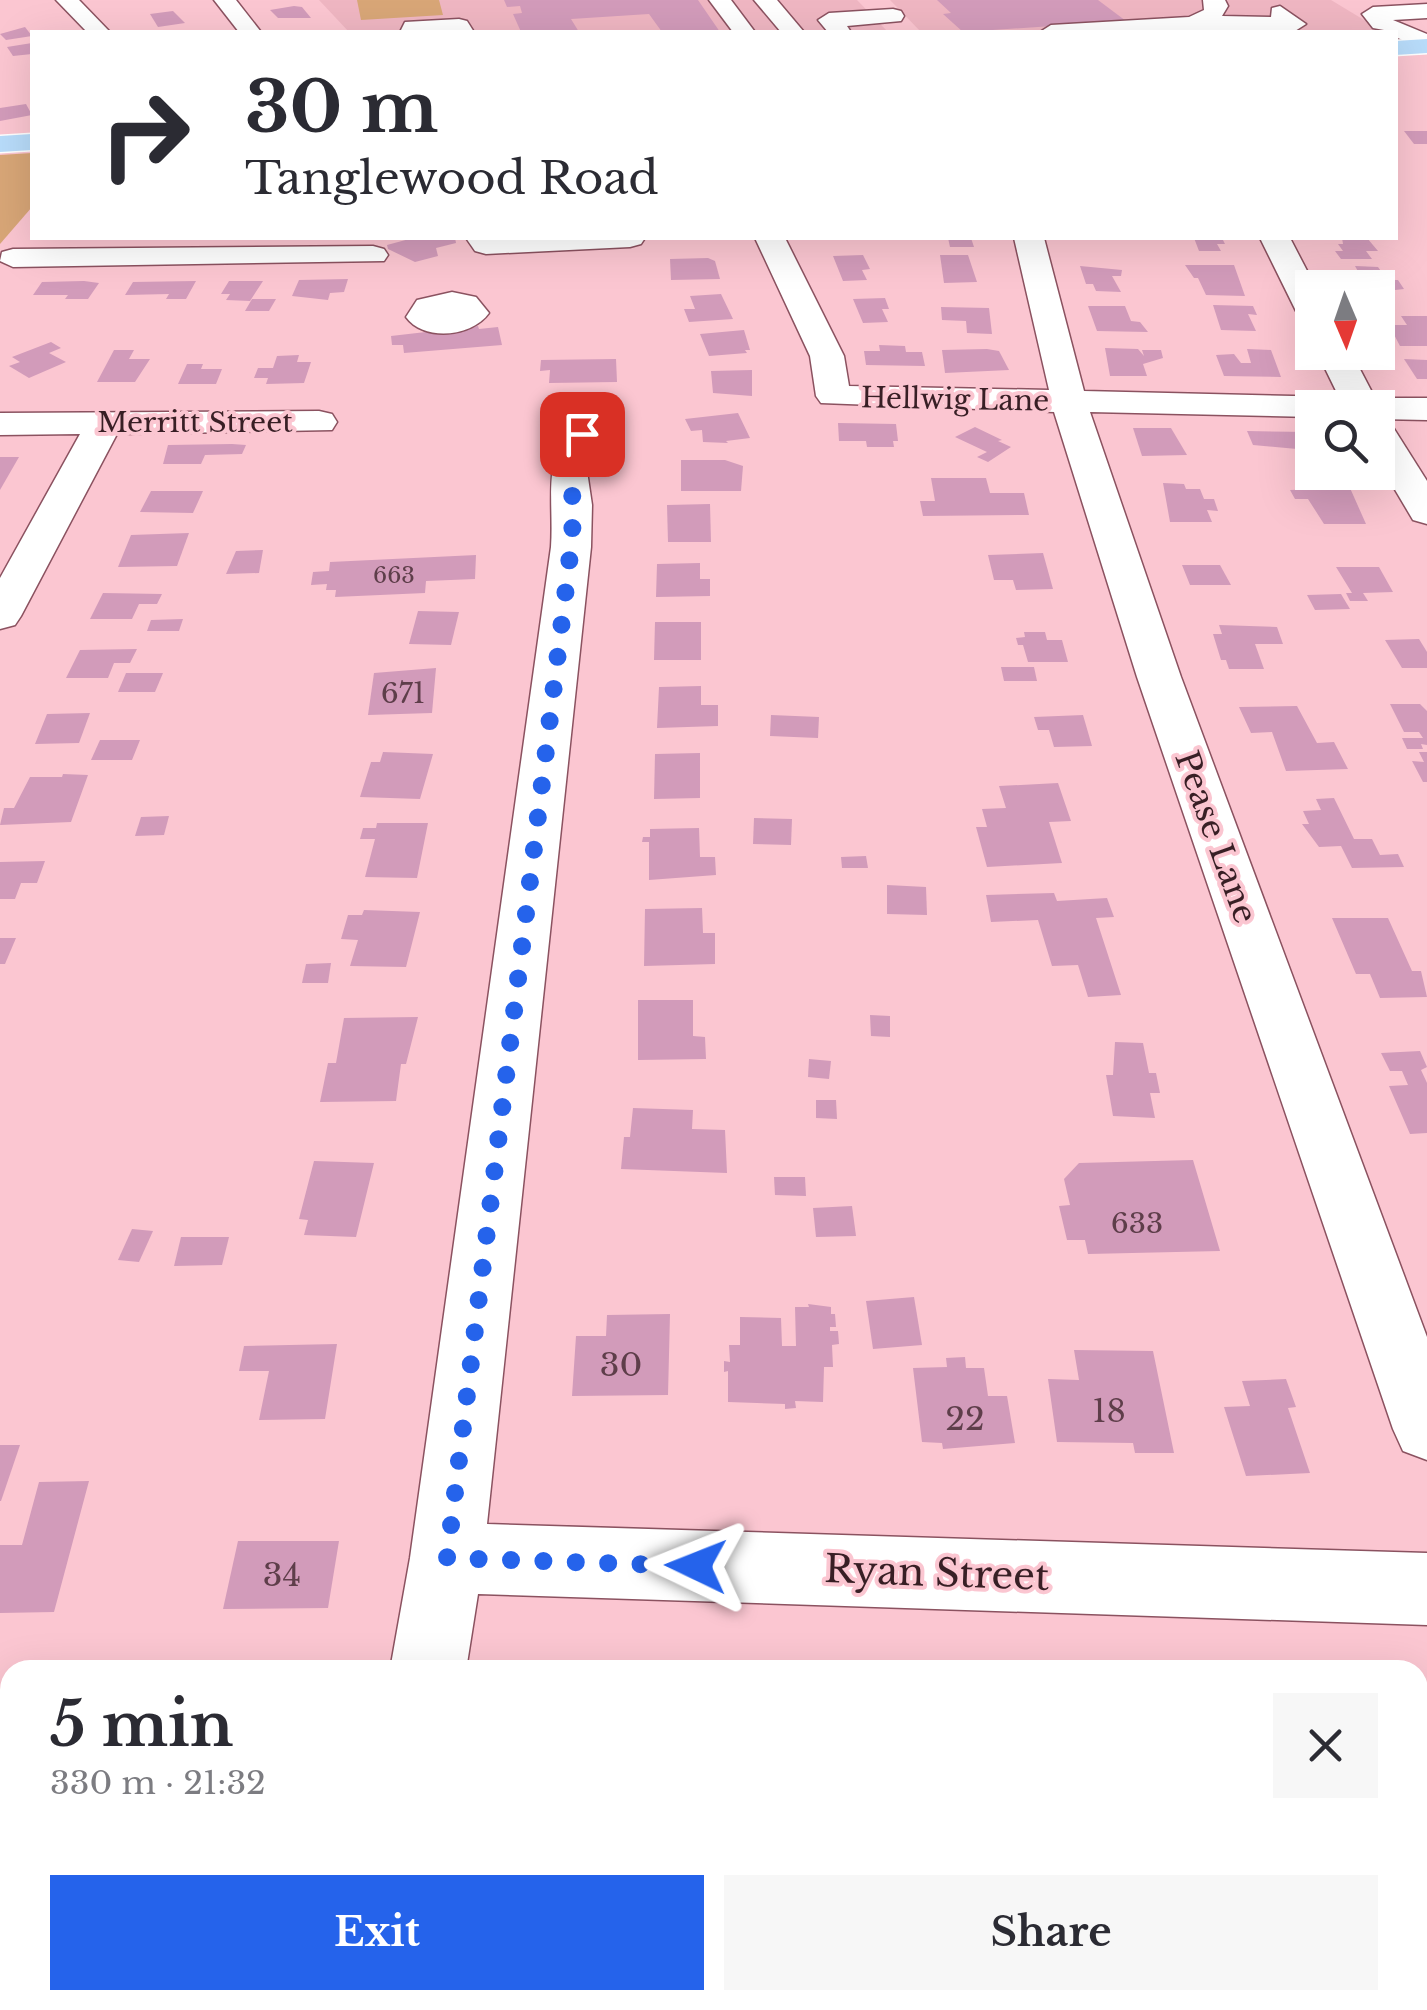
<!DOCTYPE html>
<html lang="en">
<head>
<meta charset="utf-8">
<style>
  body { margin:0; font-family:"Libre Baskerville",serif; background:#f7f7f7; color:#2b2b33; height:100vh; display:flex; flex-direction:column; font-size:38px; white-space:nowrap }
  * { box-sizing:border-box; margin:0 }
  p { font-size:32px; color:#7c7c81 }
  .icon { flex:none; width:55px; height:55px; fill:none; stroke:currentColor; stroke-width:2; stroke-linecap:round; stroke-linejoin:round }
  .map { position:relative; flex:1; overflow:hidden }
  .sheet { position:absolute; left:0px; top:1660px; width:1428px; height:350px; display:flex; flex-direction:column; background:#fff; border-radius:30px 30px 0 0; box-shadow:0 10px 40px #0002 }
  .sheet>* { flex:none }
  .top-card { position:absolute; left:30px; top:30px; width:1368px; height:210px; border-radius:0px; box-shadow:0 10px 40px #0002; background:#fff; color:#2b2b33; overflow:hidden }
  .needle { width:65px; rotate:178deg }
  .fabs { position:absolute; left:1295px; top:270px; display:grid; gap:20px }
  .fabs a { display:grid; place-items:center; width:100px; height:100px; border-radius:0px; background:#fff; box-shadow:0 10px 40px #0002; font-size:50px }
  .pin { position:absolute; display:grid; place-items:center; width:85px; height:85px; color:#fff; margin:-42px; border-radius:20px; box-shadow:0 5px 15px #0006 }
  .me { position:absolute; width:110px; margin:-55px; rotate:272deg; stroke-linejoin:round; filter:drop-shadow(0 0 8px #0008) }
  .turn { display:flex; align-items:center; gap:35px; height:210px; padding:0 50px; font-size:45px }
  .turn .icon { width:130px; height:130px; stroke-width:2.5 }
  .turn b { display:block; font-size:70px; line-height:85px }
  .round { display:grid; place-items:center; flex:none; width:105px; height:105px; border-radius:0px; background:#f7f7f7 }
  .headline { display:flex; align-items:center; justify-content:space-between; height:170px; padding:0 50px }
  h1 { font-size:60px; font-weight:700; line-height:75px }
  .cta { display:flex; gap:20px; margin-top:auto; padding:20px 50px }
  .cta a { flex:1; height:115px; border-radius:0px; background:#2563eb; color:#fff; font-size:40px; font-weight:700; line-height:115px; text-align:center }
  .cta a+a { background:#f7f7f7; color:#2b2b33 }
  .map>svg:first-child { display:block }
  .built { fill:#efb6c2 }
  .green { fill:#d8a677 }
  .building { fill:#d29bba }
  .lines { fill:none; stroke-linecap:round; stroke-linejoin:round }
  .minor-casing { stroke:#8b5260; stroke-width:3 }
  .major-casing { stroke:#fff; stroke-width:3 }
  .minor { fill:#fff; fill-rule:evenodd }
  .major { fill:#b8dcfa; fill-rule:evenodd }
  .route { stroke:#2563eb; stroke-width:18; stroke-dasharray:0 32.4 }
  .labels { text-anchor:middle; stroke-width:8; stroke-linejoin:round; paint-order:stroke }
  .far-number-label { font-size:22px; fill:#5e3e4a }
  .far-street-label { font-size:28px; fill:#381f25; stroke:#fbc6d1 }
  .number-label { font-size:28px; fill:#5e3e4a }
  .street-label { font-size:32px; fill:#381f25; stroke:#fbc6d1 }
  .near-number-label { font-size:32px; fill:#5e3e4a }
  .near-street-label { font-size:38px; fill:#381f25; stroke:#fbc6d1 }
</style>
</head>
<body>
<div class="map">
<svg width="1427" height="2010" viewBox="0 0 1427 2010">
  <rect width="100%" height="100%" fill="#fbc6d1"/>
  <!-- built -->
  <g class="built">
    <polygon points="319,0 857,0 888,32 349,32"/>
    <polygon points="890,0 1331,0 1384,32 921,32"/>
  </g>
  <!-- green -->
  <g class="green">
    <polygon points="357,0 439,0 443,15 361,20"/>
    <polygon points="32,153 32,207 0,244 0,155"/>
  </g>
  <!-- building -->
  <g class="building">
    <polygon points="504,0 698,0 720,32 662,32 649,14 571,19 579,32 521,32 513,14 522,13 520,6 507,7"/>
    <polygon points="937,0 1098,0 1126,21 963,32 943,14 951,13"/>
    <polygon points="294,6 302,7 311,18 278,18 270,10"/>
    <polygon points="173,11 185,23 158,27 150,14"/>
    <polygon points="25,27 32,36 6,40 0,34"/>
    <polygon points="32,43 32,54 13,56 7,47"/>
    <polygon points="26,104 32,115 0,121 0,108"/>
    <polygon points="1404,131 1427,131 1427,144 1414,144"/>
    <polygon points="413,238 455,238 456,243 436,248 438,256 415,262 388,249 387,245"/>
    <polygon points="948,238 971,238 974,247 950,247"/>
    <polygon points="1194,238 1222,238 1225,244 1217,244 1221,251 1199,251"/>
    <polygon points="1342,238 1367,238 1378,251 1366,251 1372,259 1341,259 1335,251 1343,251 1338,244 1343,244"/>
    <polygon points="863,255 870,269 862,270 867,280 843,281 833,256"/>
    <polygon points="940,255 968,255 977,282 944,283"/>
    <polygon points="708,258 715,261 720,279 671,280 670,259"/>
    <polygon points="1185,265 1234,265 1245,296 1206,295 1198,278 1194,278"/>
    <polygon points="1080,266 1122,270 1121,276 1112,276 1121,292 1096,291 1093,284 1086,284"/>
    <polygon points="1355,266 1378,267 1387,280 1398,280 1404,289 1378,292 1378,288 1358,288 1354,282 1360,282 1355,275 1360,275"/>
    <polygon points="348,279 344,292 330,293 328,300 292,296 299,280"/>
    <polygon points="196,281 186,299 166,299 169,294 125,295 133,282"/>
    <polygon points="229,281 263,281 250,301 226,300 230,294 221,294"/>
    <polygon points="42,282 84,281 99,283 88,299 65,299 68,295 33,295"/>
    <polygon points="721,294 733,319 689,322 684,309 695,309 690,296"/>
    <polygon points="885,298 889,309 882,309 888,322 863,323 853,299"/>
    <polygon points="252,299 276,299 269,311 245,311"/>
    <polygon points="1213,305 1253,306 1257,315 1248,314 1256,331 1221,330"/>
    <polygon points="1088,306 1125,306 1131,321 1140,322 1148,332 1097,331"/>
    <polygon points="941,307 989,308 992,334 967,333 966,321 942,320"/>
    <polygon points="1401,316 1427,316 1427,346 1400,346 1389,325 1407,325"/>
    <polygon points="478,326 479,329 498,327 502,345 404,353 403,345 392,345 391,336"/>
    <polygon points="744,330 750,350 745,350 747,353 709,356 700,334"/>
    <polygon points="51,342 61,348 49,353 66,362 29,378 9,366 20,362 12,357"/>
    <polygon points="879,345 905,346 906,352 922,352 925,366 866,365 864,351 880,351"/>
    <polygon points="1105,348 1138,349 1144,356 1142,350 1161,350 1163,358 1143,364 1147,376 1110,376"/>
    <polygon points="987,349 999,351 1009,370 945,373 942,350"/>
    <polygon points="1247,349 1271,350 1281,377 1224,376 1216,355 1234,354 1241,363 1251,363"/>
    <polygon points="114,350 134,350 129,359 150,359 135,382 97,382"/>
    <polygon points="299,355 297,362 311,362 304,383 266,384 268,378 254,378 258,368 273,368 277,356"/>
    <polygon points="616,359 617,382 549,383 550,370 540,371 541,360"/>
    <polygon points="1404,359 1427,360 1427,379 1417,379"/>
    <polygon points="187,364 203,364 201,369 222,369 216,384 178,384"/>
    <polygon points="752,370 752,396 713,393 711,371"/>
    <polygon points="738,413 750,438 726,441 728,443 703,442 702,430 691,431 685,419"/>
    <polygon points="838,423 896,424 898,441 893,441 894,447 867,447 866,441 839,441"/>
    <polygon points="975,427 1002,440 998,441 1011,447 988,462 977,457 987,452 955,437"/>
    <polygon points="1133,428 1171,428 1187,455 1142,456"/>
    <polygon points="1247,431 1308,432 1312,447 1297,449 1253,445"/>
    <polygon points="232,444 246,445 242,454 205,455 201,464 163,464 168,445"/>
    <polygon points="0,457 19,457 0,490"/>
    <polygon points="681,460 725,460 743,466 741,491 681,491"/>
    <polygon points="931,478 986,478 990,493 1024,493 1029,515 923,516 920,501 935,501"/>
    <polygon points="1163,483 1184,484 1186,489 1200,489 1204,499 1214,499 1218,511 1207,510 1212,522 1170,522"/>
    <polygon points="1350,488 1366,524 1324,524 1308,499 1295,499 1290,490"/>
    <polygon points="151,491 203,491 193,513 140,512"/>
    <polygon points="710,504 711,542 668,542 667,505"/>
    <polygon points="189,533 177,566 118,567 131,535"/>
    <polygon points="263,550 259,573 226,574 236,551"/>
    <polygon points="1043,553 1053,589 1016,590 1013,580 994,580 988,555"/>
    <polygon points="476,555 475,579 426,581 425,593 335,597 336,590 326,590 327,584 311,585 313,572 329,571 330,562"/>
    <polygon points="700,563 700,579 710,579 710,596 656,597 657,564"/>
    <polygon points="1182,565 1220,565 1231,585 1190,585"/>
    <polygon points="1336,567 1379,567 1393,592 1363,593 1368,601 1350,601 1346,593 1352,593"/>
    <polygon points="103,593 162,594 157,604 139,604 132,619 90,619"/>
    <polygon points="1341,594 1350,609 1315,610 1307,595"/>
    <polygon points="418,611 459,612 451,645 409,644"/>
    <polygon points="183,619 179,631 147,631 151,620"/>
    <polygon points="655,622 701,622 701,660 654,660"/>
    <polygon points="1219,625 1277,627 1283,644 1255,644 1264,669 1229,669 1226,660 1221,660 1213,634 1222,634"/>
    <polygon points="1024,632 1045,632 1047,640 1062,640 1068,662 1028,662 1023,645 1018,645 1016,638 1025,637"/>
    <polygon points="1419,639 1427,652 1427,668 1402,668 1385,640"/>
    <polygon points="137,649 130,663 114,663 108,678 66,678 80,650"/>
    <polygon points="1001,667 1034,667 1037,681 1004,681"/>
    <polygon points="436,668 432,713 368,715 374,673"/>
    <polygon points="126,673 163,673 155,692 118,692"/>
    <polygon points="701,686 701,705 718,705 718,726 657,728 659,687"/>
    <polygon points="1390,704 1420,704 1427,711 1427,745 1421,744 1423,749 1407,749 1402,738 1423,738 1419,732 1404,732"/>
    <polygon points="1297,706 1317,743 1334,742 1348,769 1286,771 1272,732 1251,733 1239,707"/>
    <polygon points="90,713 79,743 35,744 47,714"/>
    <polygon points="771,715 819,717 818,738 770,736"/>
    <polygon points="1083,715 1092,746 1054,747 1049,730 1038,730 1034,717"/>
    <polygon points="100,740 140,740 132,760 91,760"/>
    <polygon points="383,752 433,754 420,799 360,797 371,762 380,762"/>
    <polygon points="1419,752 1427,752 1427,782 1423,782 1412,761 1424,762"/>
    <polygon points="700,753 700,798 654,799 655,754"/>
    <polygon points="63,774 88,775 71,822 0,825 4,808 14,808 30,777 62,777"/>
    <polygon points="1058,783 1071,821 1049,822 1062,863 987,867 976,827 987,827 982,809 1006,808 999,786"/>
    <polygon points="1334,798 1354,839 1372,839 1380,855 1398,854 1404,867 1352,868 1341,846 1319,847 1302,824 1309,824 1303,811 1321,810 1316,799"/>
    <polygon points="169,816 164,835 135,836 141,817"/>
    <polygon points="754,818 792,819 791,845 753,844"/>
    <polygon points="377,823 428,823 417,878 365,877 375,839 360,839 363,828 376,828"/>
    <polygon points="699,828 700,857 715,857 716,875 649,880 649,842 642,842 643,837 650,837 650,829"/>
    <polygon points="866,856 868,868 842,868 841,857"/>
    <polygon points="45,861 37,883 21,883 15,899 0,899 0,862"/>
    <polygon points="887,885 926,887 927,915 887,914"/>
    <polygon points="1054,893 1057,901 1107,898 1114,917 1096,918 1121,995 1088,997 1078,965 1052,966 1038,920 991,922 986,895"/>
    <polygon points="702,908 703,933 715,933 715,964 644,966 645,909"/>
    <polygon points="364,910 420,912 406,967 350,966 358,940 341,939 348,915 362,915"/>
    <polygon points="1332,918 1388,918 1412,971 1421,971 1427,997 1380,998 1370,974 1356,974"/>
    <polygon points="0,938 16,938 5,964 0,964"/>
    <polygon points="331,963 328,983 302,983 306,964"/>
    <polygon points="638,1000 693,1000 693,1036 705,1037 706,1059 638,1060"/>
    <polygon points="870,1015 890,1016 890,1037 871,1036"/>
    <polygon points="418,1017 406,1064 401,1064 396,1101 320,1102 328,1063 336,1063 344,1018"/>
    <polygon points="1115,1042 1143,1043 1149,1073 1156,1073 1160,1093 1150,1093 1155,1118 1113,1116 1106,1075 1113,1075"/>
    <polygon points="1420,1051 1427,1067 1421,1070 1427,1083 1427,1133 1410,1134 1389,1086 1408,1085 1402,1071 1390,1071 1381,1053"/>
    <polygon points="809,1059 831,1061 829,1079 808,1077"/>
    <polygon points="816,1100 836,1100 837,1119 816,1118"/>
    <polygon points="633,1108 693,1110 692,1129 725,1130 727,1173 621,1169 624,1137 630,1137"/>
    <polygon points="1193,1160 1220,1251 1088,1254 1085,1240 1067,1240 1059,1206 1070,1205 1064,1179 1079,1163"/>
    <polygon points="314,1161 374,1163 356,1237 304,1235 308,1220 299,1219"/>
    <polygon points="774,1177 805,1177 806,1196 775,1195"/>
    <polygon points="852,1206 856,1236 816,1237 813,1208"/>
    <polygon points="132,1229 153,1231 139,1262 118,1260"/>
    <polygon points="181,1237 229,1237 222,1265 174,1266"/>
    <polygon points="914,1297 922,1345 873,1349 866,1301"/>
    <polygon points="808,1304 831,1307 831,1314 835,1314 836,1327 830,1327 830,1331 838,1331 839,1344 832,1345 833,1367 824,1367 823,1402 795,1401 796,1408 785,1409 785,1404 728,1402 728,1371 724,1372 724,1361 730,1362 729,1345 740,1345 740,1317 781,1318 782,1346 796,1346 795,1307 809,1307"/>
    <polygon points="670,1314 668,1395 572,1396 576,1336 606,1336 607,1315"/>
    <polygon points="337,1344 325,1419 259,1420 269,1371 239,1371 244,1346"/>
    <polygon points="1074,1350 1153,1351 1174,1453 1135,1453 1133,1443 1057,1442 1048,1379 1079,1380"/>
    <polygon points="965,1357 966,1368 984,1368 988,1396 1007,1396 1015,1443 943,1449 942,1443 922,1442 913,1368 947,1367 946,1358"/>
    <polygon points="1286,1379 1296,1407 1288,1408 1310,1473 1246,1476 1224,1407 1250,1406 1242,1381"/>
    <polygon points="0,1445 20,1445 1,1501 0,1501"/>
    <polygon points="89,1481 54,1612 0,1613 0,1545 22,1545 39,1482"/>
    <polygon points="238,1541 339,1541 328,1608 223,1609"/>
    <polygon points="1418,1982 1427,1982 1427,2010 1308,2010 1306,2000 1418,2000"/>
    <polygon points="86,2000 260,2000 258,2010 84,2010"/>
  </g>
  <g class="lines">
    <!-- minor casing -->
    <g class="minor-casing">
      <g id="minor">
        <polygon points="56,0 79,0 110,32 87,32"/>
        <polygon points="214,0 236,0 261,32 239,32"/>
        <polygon points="709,0 731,0 755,32 733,32"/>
        <polygon points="754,0 777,0 804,32 781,32"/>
        <polygon points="1203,0 1225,0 1228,6 1222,16 1271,17 1272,8 1280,6 1306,24 1295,31 1040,32 1051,25 1189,17 1204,10"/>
        <polygon points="1427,4 1427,18 1393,20 1427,34 1427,49 1395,37 1395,32 1373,28 1362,14 1373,7"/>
        <polygon points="893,9 901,11 904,16 901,21 847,26 851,32 828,32 818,20 829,13"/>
        <polygon points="459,19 467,21 474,32 400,32 405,22"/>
        <polygon points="466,238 645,238 641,244 630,247 486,254 475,251"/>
        <polygon points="755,238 785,238 844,356 849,386 1049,390 1014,238 1044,238 1084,391 1339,397 1317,352 1351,352 1375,398 1427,398 1427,420 1378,419 1378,408 1312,408 1312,417 1090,412 1181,677 1427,1337 1427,1460 1403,1451 1393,1429 1137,677 1054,412 821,403 816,396 810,356"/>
        <polygon points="1260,238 1290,238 1316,288 1312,288 1312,321 1301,318 1296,311"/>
        <polygon points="373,246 384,249 388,255 384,261 13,267 0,261 2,252 13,249"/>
        <path d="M 452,292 L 476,297 L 489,313 C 472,337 424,342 406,317 L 417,300 Z"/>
        <polygon points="319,411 332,414 337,422 332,430 117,434 21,616 15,625 0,629 0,578 80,434 0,435 0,413"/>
        <polygon points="1378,421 1391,424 1427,481 1427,524 1413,520 1378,461"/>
        <path d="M 582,423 L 595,426 L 600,434 L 587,471 L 592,505 L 591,547 L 487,1524 L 1427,1553 L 1427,1625 L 478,1594 L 466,1670 L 390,1670 L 410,1558 L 551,547 C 554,504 543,464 569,426 Z"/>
        <rect x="0" y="1756" width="10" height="82"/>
        <polygon points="337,2000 425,2000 423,2010 335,2010"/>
      </g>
    </g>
    <!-- major casing -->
    <g class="major-casing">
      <g id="major">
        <polygon points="1427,39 1427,53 1395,55 1395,41"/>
        <polygon points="32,134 32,150 0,152 0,136"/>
      </g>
    </g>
    <!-- minor -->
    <use href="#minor" class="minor"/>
    <!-- major -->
    <use href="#major" class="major"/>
  </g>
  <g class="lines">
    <!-- route -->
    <polyline class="route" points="582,434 568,471 574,506 571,547 447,1558 696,1566"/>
  </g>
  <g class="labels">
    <!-- far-number labels -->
    <g class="far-number-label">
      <text x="394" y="583">663</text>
    </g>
    <!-- far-street labels -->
    <g class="far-street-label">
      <text transform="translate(955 399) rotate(1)" y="10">Hellwig Lane</text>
      <text x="195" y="432">Merritt Street</text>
    </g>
    <!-- number labels -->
    <g class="number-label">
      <text x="403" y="703">671</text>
      <text x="1137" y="1233">633</text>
    </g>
    <!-- street labels -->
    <g class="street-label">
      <text transform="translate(1216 837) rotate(70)" y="11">Pease Lane</text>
    </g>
    <!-- near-number labels -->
    <g class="near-number-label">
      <text x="621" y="1376">30</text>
      <text x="1109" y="1422">18</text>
      <text x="965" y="1430">22</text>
      <text x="282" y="1586">34</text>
    </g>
    <!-- near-street labels -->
    <g class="near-street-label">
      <text transform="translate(937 1573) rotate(2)" y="13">Ryan Street</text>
    </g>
  </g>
</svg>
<div class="fabs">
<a><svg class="needle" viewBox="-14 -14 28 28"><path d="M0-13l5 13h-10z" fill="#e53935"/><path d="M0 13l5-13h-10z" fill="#7c7c81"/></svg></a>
<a><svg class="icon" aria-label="search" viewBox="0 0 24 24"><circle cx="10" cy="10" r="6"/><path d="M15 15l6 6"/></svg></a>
</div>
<div class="pin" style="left:582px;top:434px;background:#d93025"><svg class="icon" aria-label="arrive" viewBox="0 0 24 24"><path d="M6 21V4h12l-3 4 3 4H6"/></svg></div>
<svg class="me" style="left:696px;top:1566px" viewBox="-20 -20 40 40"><path d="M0-17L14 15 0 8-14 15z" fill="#2563eb" stroke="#fff" stroke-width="4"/></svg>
<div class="top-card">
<div class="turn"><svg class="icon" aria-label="right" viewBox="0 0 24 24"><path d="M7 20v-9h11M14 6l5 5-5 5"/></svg><div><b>30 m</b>Tanglewood Road</div></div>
</div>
<section class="sheet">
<div class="headline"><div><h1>5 min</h1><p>330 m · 21:32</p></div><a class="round"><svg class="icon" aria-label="close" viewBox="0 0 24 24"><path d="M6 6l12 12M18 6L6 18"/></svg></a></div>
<div class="cta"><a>Exit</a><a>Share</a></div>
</section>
</div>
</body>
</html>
